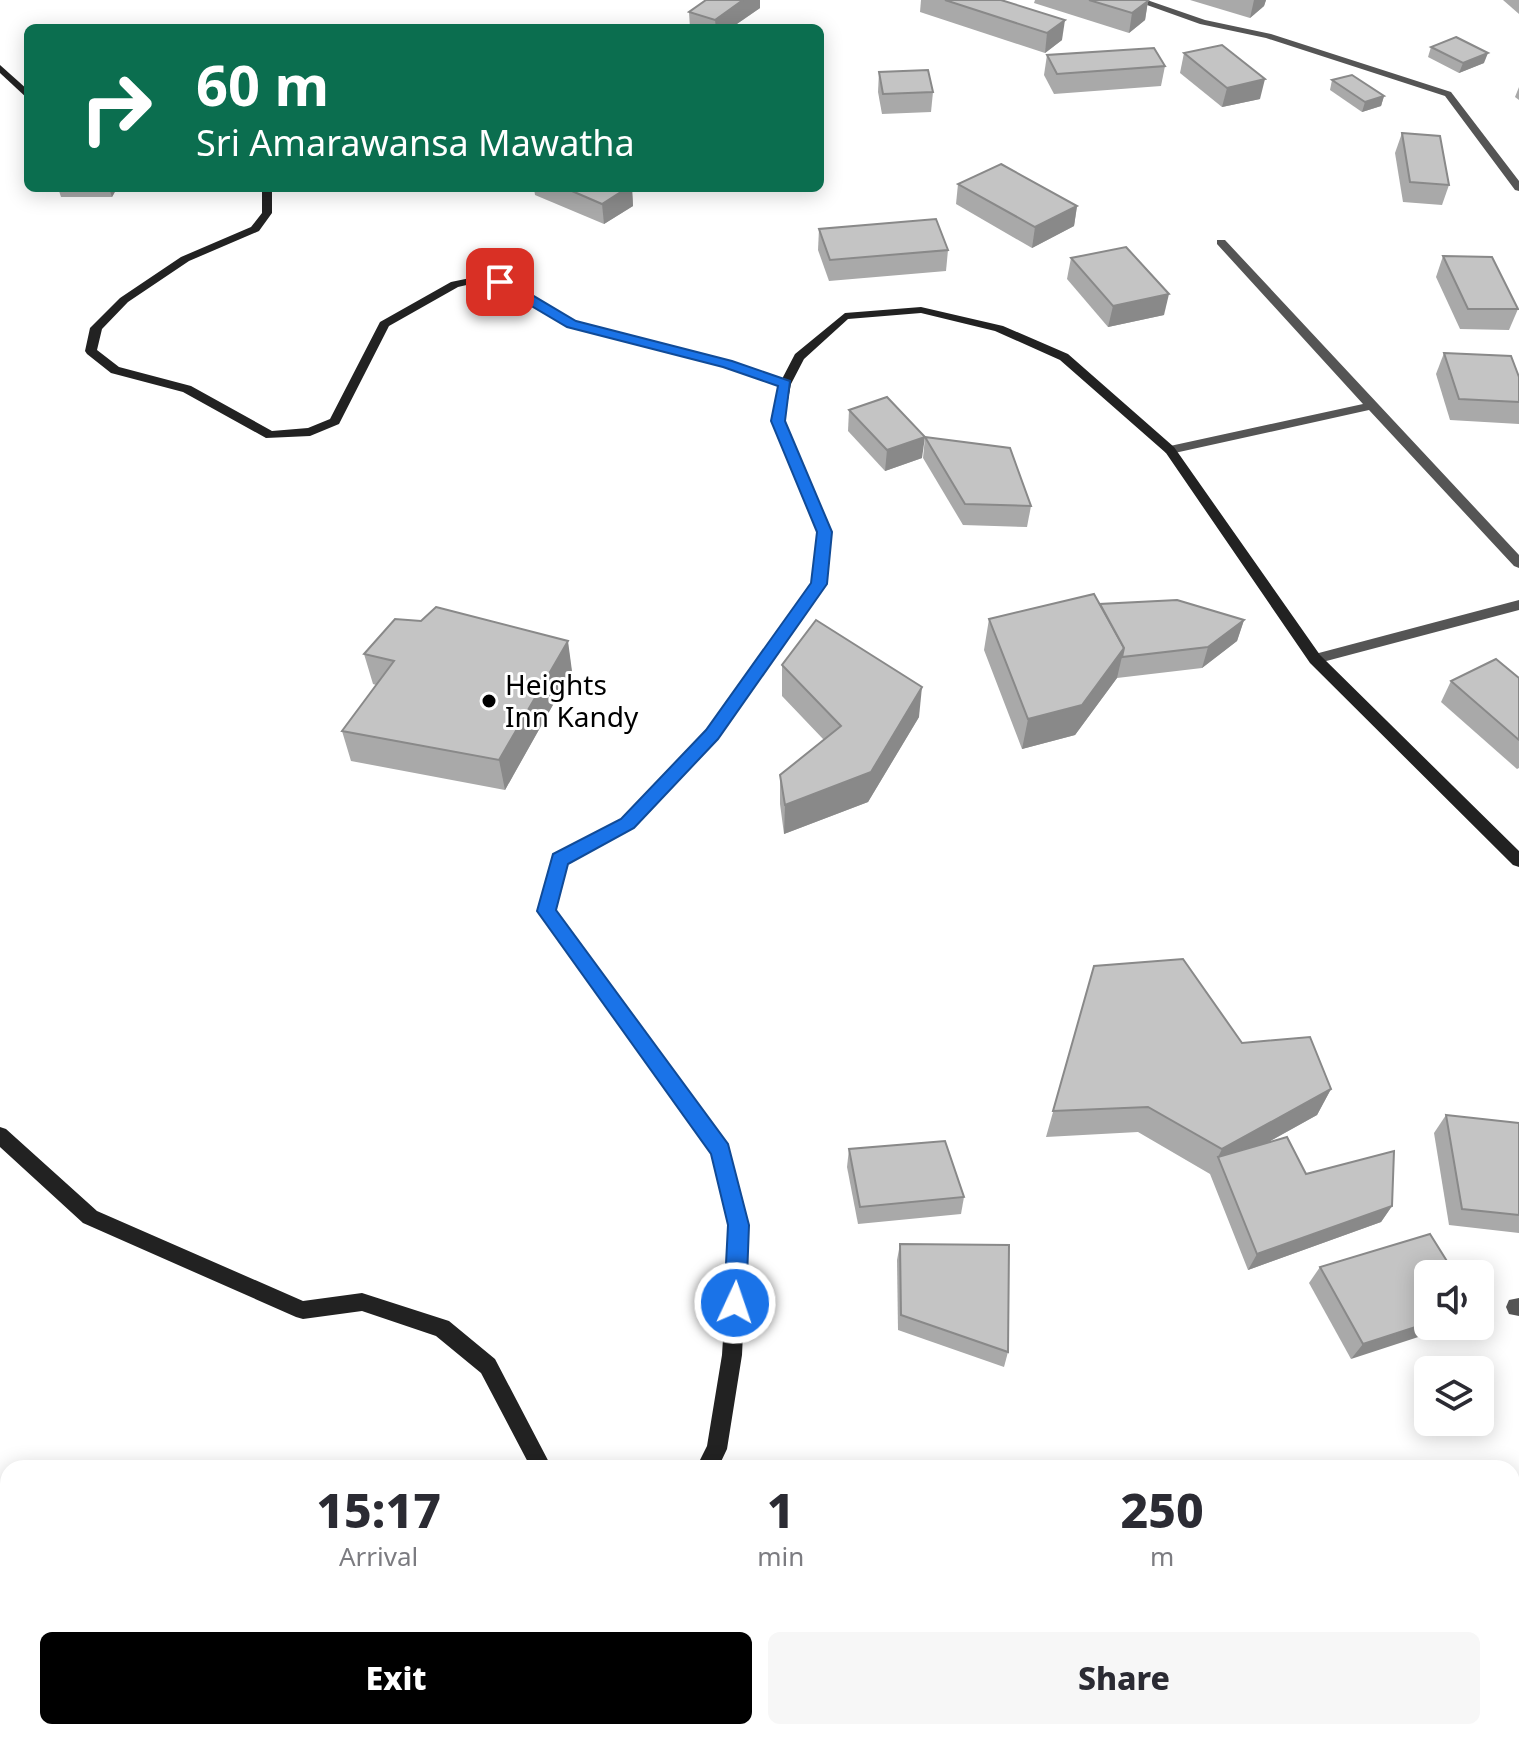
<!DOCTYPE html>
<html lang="en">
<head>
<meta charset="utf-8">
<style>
  body { margin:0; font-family:"Noto Sans",sans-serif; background:#f7f7f7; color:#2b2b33; height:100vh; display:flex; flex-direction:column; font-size:30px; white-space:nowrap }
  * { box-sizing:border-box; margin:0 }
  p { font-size:26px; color:#7c7c81 }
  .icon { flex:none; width:44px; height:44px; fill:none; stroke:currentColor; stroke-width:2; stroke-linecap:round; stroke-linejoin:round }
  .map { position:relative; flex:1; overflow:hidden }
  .sheet { position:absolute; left:0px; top:1460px; width:1520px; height:280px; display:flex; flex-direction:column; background:#fff; border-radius:24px 24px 0 0; box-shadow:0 4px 20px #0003 }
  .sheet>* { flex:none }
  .hud { position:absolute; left:24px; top:24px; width:800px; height:168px; border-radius:12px; box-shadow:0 4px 20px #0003; background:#0b6e4f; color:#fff; overflow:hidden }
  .buttons { position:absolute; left:1414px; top:1260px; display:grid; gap:16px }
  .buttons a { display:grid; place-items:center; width:80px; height:80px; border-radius:12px; background:#fff; box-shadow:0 4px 20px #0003; font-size:40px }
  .pin { position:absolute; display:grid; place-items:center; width:68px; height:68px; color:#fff; margin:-34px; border-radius:16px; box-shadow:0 4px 12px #0006 }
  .me { position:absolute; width:88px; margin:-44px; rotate:3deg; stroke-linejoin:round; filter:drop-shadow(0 0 6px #0008) }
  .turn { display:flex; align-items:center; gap:28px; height:168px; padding:0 40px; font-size:36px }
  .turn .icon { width:104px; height:104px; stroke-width:2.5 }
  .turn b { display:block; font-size:56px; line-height:68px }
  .eta { display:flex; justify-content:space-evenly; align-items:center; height:136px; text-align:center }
  .eta b { font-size:48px; font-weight:800; line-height:56px }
  .cta { display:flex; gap:16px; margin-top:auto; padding:16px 40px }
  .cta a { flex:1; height:92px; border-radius:12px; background:#000; color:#fff; font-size:32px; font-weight:800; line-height:92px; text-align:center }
  .cta a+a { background:#f7f7f7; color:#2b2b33 }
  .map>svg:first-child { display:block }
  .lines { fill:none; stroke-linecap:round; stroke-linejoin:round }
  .street { fill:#555; fill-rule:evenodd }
  .secondary { fill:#222; fill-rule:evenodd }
  .wall { fill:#a9a9a9 }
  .shaded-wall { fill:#898989 }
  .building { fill:#c4c4c4; stroke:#898989; stroke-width:2 }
  .route { fill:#1a73e8; stroke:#114b97; stroke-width:2 }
  .poi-dot { fill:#000; stroke:#fff; stroke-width:3 }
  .labels { text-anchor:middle; stroke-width:6; stroke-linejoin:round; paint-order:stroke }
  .poi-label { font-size:28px; fill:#000; stroke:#fff; text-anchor:start }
</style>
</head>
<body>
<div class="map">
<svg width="1519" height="1740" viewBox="0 0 1519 1740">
  <rect width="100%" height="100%" fill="#fff"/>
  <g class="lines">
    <!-- street -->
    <g class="street">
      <polygon points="1133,0 1147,0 1205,20 1271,34 1451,92 1519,181 1519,191 1515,190 1445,96 1266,38 1200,24"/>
      <polygon points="1217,240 1225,240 1519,555 1519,568 1514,566 1369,410 1170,454 1166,453 1164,450 1170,446 1363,404 1217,244"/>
      <polygon points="1519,600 1519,610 1315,664 1308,659 1315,654"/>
      <polygon points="1519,1298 1519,1316 1509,1314 1506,1307 1509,1300"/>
    </g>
    <!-- secondary -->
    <g class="secondary">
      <polygon points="0,65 28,90 28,99 0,73"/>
      <polygon points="262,188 272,188 272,213 259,231 189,261 128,302 102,329 97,350 119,367 191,386 272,431 308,428 330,419 380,322 451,282 475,277 504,280 576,322 732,361 782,379 795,354 845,313 921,307 1003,326 1068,354 1174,447 1320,655 1519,851 1519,867 1513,865 1310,663 1166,453 1060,360 995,331 921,313 848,319 804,359 791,384 784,421 832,532 826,584 717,738 634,828 567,863 554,910 730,1151 748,1225 742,1355 727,1449 718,1468 696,1468 707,1446 722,1355 730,1225 713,1154 538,911 554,855 622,820 707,730 812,583 818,532 772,421 779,386 724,367 568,326 497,285 475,283 458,287 389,326 339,424 310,436 266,438 183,392 111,373 87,354 85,351 90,328 120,298 181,257 251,227 262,213"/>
      <polygon points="0,1127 6,1129 97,1211 303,1301 362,1293 449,1321 495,1359 552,1468 531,1468 481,1373 436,1336 362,1311 303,1319 296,1317 83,1223 0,1147"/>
    </g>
  </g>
  <!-- wall -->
  <g class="wall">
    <polygon points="760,0 760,8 731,28 690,28 689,12"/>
    <polygon points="921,0 1001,0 1062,40 1045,53 920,12"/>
    <polygon points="1035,0 1146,0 1148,1 1145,20 1129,33 1034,3"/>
    <polygon points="1190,0 1266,0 1264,6 1250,18"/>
    <polygon points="1503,0 1519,0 1519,14"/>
    <polygon points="1431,47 1484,63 1459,73 1428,57"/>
    <polygon points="1184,53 1260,99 1222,107 1180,73"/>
    <polygon points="1047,55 1165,66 1161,86 1054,94 1044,75"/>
    <polygon points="879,72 933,92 931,112 882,114 878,92"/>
    <polygon points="1332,80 1384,96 1381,106 1362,112 1330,90"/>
    <polygon points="1519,87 1519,100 1515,97"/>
    <polygon points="1402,133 1449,185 1442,205 1403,202 1395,153"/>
    <polygon points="958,184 1077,206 1074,226 1032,248 956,204"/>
    <polygon points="58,188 117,188 112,197 61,197"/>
    <polygon points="534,188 632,188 633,206 604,224 535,195"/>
    <polygon points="819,229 948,250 946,271 829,281 818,250"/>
    <polygon points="1443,256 1518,309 1509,330 1460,329 1436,277"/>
    <polygon points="1071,258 1164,315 1108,327 1067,279"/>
    <polygon points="1444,353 1519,377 1519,424 1450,420 1436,374"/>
    <polygon points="849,410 922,458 885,471 848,431"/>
    <polygon points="925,437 1031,506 1027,527 963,525 923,458"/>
    <polygon points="1100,604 1244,620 1237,641 1202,668 1117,678 1075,735 1022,749 984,650 989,619"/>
    <polygon points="364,654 572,671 505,790 351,761 342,731 376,685 373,684"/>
    <polygon points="782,665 919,717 868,802 784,834 780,804 780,775 824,740 782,696"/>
    <polygon points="1519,678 1519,768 1517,769 1441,702 1451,681"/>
    <polygon points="1094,966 1331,1089 1317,1115 1267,1143 1306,1174 1392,1206 1381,1222 1248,1270 1210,1174 1138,1132 1046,1137"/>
    <polygon points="1446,1115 1519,1123 1519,1233 1449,1225 1434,1133"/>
    <polygon points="849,1149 964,1197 961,1214 858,1224 847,1167"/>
    <polygon points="900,1244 1008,1352 1004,1367 898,1330 897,1260"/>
    <polygon points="1320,1267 1455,1274 1351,1359 1309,1283"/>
  </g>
  <!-- shaded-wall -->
  <g class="shaded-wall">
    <polygon points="743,0 760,0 760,8 731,28 716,28 715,20"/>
    <polygon points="1254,0 1266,0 1264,6 1250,18"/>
    <polygon points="1148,1 1145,20 1129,33 1132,13"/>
    <polygon points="1065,20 1062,40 1045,53 1047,33"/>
    <polygon points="1488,53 1484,63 1459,73 1463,63"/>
    <polygon points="1265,79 1260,99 1222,107 1227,88"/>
    <polygon points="1384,96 1381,106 1362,112 1365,102"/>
    <polygon points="109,188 117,188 112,197"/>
    <polygon points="627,188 632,188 633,206 604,224 602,204"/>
    <polygon points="1077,206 1074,226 1032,248 1035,227"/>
    <polygon points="1169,294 1164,315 1108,327 1113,306"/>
    <polygon points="925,437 922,458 885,471 887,450"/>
    <polygon points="1244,620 1237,641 1202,668 1208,647"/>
    <polygon points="568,641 572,671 505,790 499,760"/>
    <polygon points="1124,648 1117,678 1075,735 1022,749 1028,719"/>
    <polygon points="922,687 919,717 868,802 784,834 785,805"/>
    <polygon points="1331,1089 1317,1115 1223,1167 1218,1157 1222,1149"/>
    <polygon points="1392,1206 1381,1222 1248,1270 1257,1254"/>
    <polygon points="1428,1323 1428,1326 1452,1326 1351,1359 1363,1344"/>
  </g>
  <!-- building -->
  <g class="building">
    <polygon points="706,0 743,0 715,20 689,12"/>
    <polygon points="945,0 1001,0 1065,20 1047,33"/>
    <polygon points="1089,0 1146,0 1148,1 1132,13"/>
    <polygon points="1456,37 1488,53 1463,63 1431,47"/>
    <polygon points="1222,45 1265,79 1227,88 1184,53"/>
    <polygon points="1154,48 1165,66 1057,74 1047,55"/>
    <polygon points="928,70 933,92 883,94 879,72"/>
    <polygon points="1352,75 1384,96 1365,102 1332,80"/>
    <polygon points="1402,133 1440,136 1449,185 1410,182"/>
    <polygon points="1001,164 1077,206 1035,227 958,184"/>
    <polygon points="565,188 627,188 602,204"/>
    <polygon points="936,219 948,250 830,260 819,229"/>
    <polygon points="1126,247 1169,294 1113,306 1071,258"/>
    <polygon points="1443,256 1492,257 1518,309 1468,309"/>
    <polygon points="1444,353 1511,356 1519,377 1519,402 1459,399"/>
    <polygon points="887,397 925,437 887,450 849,410"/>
    <polygon points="925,437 1010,448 1031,506 965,504"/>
    <polygon points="1094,594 1124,648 1082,705 1028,719 989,619"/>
    <polygon points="1177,600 1244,620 1208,647 1122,657 1124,648 1100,604"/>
    <polygon points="436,607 568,641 499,760 342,731 394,661 364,654 395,619 421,621"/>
    <polygon points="816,620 922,687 871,772 785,805 780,775 841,726 782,665"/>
    <polygon points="1496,659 1519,678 1519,740 1451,681"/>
    <polygon points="1183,959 1242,1043 1310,1037 1331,1089 1222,1149 1148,1107 1053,1111 1094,966"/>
    <polygon points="1446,1115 1519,1123 1519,1215 1462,1209"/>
    <polygon points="1287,1137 1306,1174 1394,1151 1392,1206 1257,1254 1218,1157"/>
    <polygon points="945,1141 964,1197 860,1207 849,1149"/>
    <polygon points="1430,1234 1455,1274 1428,1274 1428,1323 1363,1344 1320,1267"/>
    <polygon points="900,1244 1009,1245 1008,1352 901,1315"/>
  </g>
  <!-- route -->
  <polygon class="route" points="496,279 505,279 576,321 732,361 790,381 785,421 832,532 827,584 718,739 634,828 568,864 556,910 728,1144 749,1225 746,1303 743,1310 735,1314 727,1310 724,1303 728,1225 711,1154 537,911 553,854 621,819 706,730 811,583 817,532 771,421 778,386 723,367 567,327 496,285"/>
  <!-- markers -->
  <circle class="poi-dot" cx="489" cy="701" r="8"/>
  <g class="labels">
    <!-- poi labels -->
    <g class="poi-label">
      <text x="505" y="695">Heights<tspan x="505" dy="32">Inn Kandy</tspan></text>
    </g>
  </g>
</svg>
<div class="buttons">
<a><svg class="icon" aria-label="sound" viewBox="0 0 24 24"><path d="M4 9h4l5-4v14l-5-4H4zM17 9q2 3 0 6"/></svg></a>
<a><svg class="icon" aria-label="layers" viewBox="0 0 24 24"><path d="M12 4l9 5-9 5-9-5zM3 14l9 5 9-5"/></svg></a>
</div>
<div class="pin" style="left:500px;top:282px;background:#d93025"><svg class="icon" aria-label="arrive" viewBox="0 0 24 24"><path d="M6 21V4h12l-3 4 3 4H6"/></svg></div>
<svg class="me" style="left:735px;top:1303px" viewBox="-20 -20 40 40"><circle r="17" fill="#1a73e8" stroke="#fff" stroke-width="3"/><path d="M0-11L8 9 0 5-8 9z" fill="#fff"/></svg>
<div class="hud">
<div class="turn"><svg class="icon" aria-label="right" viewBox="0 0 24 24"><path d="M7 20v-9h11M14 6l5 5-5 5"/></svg><div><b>60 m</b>Sri Amarawansa Mawatha</div></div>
</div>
<section class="sheet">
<div class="eta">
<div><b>15:17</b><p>Arrival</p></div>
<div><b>1</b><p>min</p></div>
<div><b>250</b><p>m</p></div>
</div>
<div class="cta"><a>Exit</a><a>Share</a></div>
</section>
</div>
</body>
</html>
